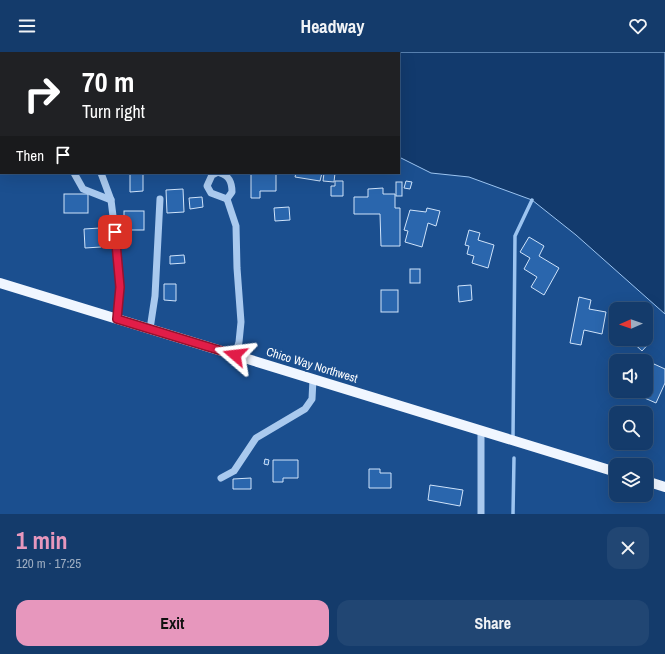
<!DOCTYPE html>
<html lang="en">
<head>
<meta charset="utf-8">
<style>
  body { margin:0; font-family:"Archivo Narrow",sans-serif; background:#214673; color:#f1f3f6; height:100vh; display:flex; flex-direction:column; font-size:15px; white-space:nowrap }
  * { box-sizing:border-box; margin:0 }
  p { font-size:13px; color:#9dadc1 }
  .icon { flex:none; width:22px; height:22px; fill:none; stroke:currentColor; stroke-width:2; stroke-linecap:round; stroke-linejoin:round }
  .map { position:relative; height:462px; overflow:hidden }
  .side { display:flex; flex-direction:column; background:#143b6b; flex:1 }
  .side>* { flex:none }
  .top-card { position:absolute; left:0px; top:0px; width:400px; height:122px; box-shadow:0 4px 16px #0002,0 0 0 1px #33557e; background:#202124; color:#fff; overflow:hidden }
  .needle { width:26px; rotate:268deg }
  .tools { position:absolute; left:609px; top:250px; display:grid; gap:8px }
  .tools a { display:grid; place-items:center; width:44px; height:44px; border-radius:8px; background:#143b6b; box-shadow:0 4px 16px #0002,0 0 0 1px #33557e; font-size:20px }
  .pin { position:absolute; display:grid; place-items:center; width:34px; height:34px; color:#fff; margin:-17px; border-radius:8px; box-shadow:0 2px 6px #0006 }
  .me { position:absolute; width:44px; margin:-22px; rotate:287deg; stroke-linejoin:round; filter:drop-shadow(0 0 3px #0008) }
  .turn { display:flex; align-items:center; gap:14px; height:84px; padding:0 16px; font-size:18px }
  .turn .icon { width:52px; height:52px; stroke-width:2.5 }
  .turn b { display:block; font-size:28px; line-height:34px }
  .then { display:flex; align-items:center; height:38px; padding:0 16px; background:#0003; gap:8px; font-size:15px }
  .round { display:grid; place-items:center; flex:none; width:42px; height:42px; border-radius:12px; background:#214673 }
  .summary { display:flex; align-items:center; justify-content:space-between; height:68px; padding:0 16px }
  h1 { font-size:24px; font-weight:800; line-height:30px; color:#e797bd }
  .action { display:flex; gap:8px; margin-top:auto; padding:8px 16px }
  .action a { flex:1; height:46px; border-radius:12px; background:#e797bd; color:#111; font-size:16px; font-weight:800; line-height:46px; text-align:center }
  .action a+a { background:#214673; color:#f1f3f6 }
  header { display:flex; justify-content:space-between; align-items:center; height:52px; padding:0 16px; background:#143b6b; font-size:18px; font-weight:800 }
  .map>svg:first-child { display:block }
  .water { fill:#123a6d; stroke:#9cc4f0 }
  .lines { fill:none; stroke-linecap:round; stroke-linejoin:round }
  .stream { stroke:#9cc4f0; stroke-width:3.5 }
  .building { fill:#2a66ad; stroke:#cfe3fa }
  .minor { stroke:#a9c9ee; stroke-width:7 }
  .major { stroke:#f0f6ff; stroke-width:10 }
  .route-casing { stroke:#92132f; stroke-width:10 }
  .route { stroke:#e11d48; stroke-width:7 }
  .labels { text-anchor:middle; stroke-width:4; stroke-linejoin:round; paint-order:stroke }
  .street-label { font-size:12px; fill:#fff; stroke:#1b4f8f }
</style>
</head>
<body>
<header><svg class="icon" aria-label="menu" viewBox="0 0 24 24"><path d="M4 6h16M4 12h16M4 18h16"/></svg>Headway<svg class="icon" aria-label="heart" viewBox="0 0 24 24"><path d="M12 20l-8-8c-3-5 5-10 8-4 3-6 11-1 8 4z"/></svg></header>
<div class="map">
<svg width="665" height="462" viewBox="0 0 665 462">
  <rect width="100%" height="100%" fill="#1b4f8f"/>
  <!-- water -->
  <polygon class="water" points="0,0 665,0 665,262 576,183 532,148 469,125 431,121 399,105 399,1 1,1 1,6"/>
  <g class="lines">
    <!-- stream -->
    <g class="stream">
      <polyline points="513,386 515,184 532,148"/>
      <polyline points="513,462 514,406"/>
    </g>
  </g>
  <!-- building -->
  <g class="building">
    <polygon points="130,121 143,121 143,139 130,140"/>
    <polygon points="296,121 322,121 320,129 295,125"/>
    <polygon points="324,121 335,121 334,130 323,129"/>
    <polygon points="251,122 276,122 276,139 260,139 260,146 251,146"/>
    <polygon points="335,129 343,129 343,144 331,144 331,134 335,134"/>
    <polygon points="406,129 412,130 410,137 404,136"/>
    <rect x="396" y="130" width="6" height="14"/>
    <polygon points="383,136 383,142 395,142 395,156 400,156 400,194 381,194 380,162 354,162 354,145 368,145 368,137"/>
    <polygon points="183,137 184,160 167,161 166,138"/>
    <rect x="64" y="142" width="24" height="19"/>
    <polygon points="202,145 203,155 190,157 189,146"/>
    <polygon points="289,155 290,168 275,169 274,156"/>
    <polygon points="427,156 440,159 436,174 428,171 422,195 405,190 408,179 404,178 410,158 426,160"/>
    <rect x="124" y="159" width="20" height="19"/>
    <polygon points="100,176 101,195 85,196 84,177"/>
    <polygon points="469,178 480,181 478,188 494,193 488,216 472,211 474,204 467,202 469,194 465,193"/>
    <polygon points="529,185 544,194 539,204 559,216 544,243 531,235 537,225 524,217 530,206 520,200"/>
    <polygon points="184,203 185,211 170,212 170,204"/>
    <rect x="410" y="217" width="10" height="14"/>
    <polygon points="164,232 176,232 176,249 164,248"/>
    <polygon points="471,233 472,248 459,250 458,234"/>
    <rect x="381" y="238" width="17" height="22"/>
    <polygon points="579,245 591,248 589,257 606,260 602,282 584,278 581,293 570,291"/>
    <polygon points="646,281 653,287 642,299 629,287 646,287"/>
    <polygon points="633,304 647,309 646,311 646,309 631,309"/>
    <polygon points="654,312 665,317 665,331 656,351 640,344 642,339 646,339 646,329"/>
    <polygon points="265,407 269,408 268,413 264,412"/>
    <polygon points="273,408 298,408 298,426 283,426 283,430 273,430"/>
    <polygon points="369,417 380,417 380,421 391,421 391,436 369,436"/>
    <polygon points="251,426 251,437 233,437 233,427"/>
    <polygon points="430,433 463,438 460,454 428,448"/>
  </g>
  <g class="lines">
    <!-- minor -->
    <g class="minor">
      <polyline points="74,121 83,137 111,148"/>
      <polyline points="101,121 111,148 115,180 120,235 117,267"/>
      <polyline points="216,121 212,123 207,134 211,141 227,147"/>
      <path d="M 220,121 C 230,124 232,131 232,140 L 227,147"/>
      <polyline points="227,147 236,174 237,216 241,270 239,290 235,303"/>
      <polyline points="150,277 155,244 160,147"/>
      <polyline points="221,426 234,419 256,386 305,357 312,347 313,327"/>
      <polyline points="481,462 481,378"/>
    </g>
    <!-- major -->
    <g class="major">
      <polyline points="0,231 616,420"/>
      <polyline points="646,429 665,435"/>
    </g>
  </g>
  <g class="lines">
    <!-- route casing -->
    <g class="route-casing">
      <polyline id="route" points="115,180 120,235 117,267 235,303"/>
    </g>
    <!-- route -->
    <use href="#route" class="route"/>
  </g>
  <g class="labels">
    <!-- street labels -->
    <g class="street-label">
      <text transform="translate(312 313) rotate(17)" y="4">Chico Way Northwest</text>
    </g>
  </g>
</svg>
<div class="tools">
<a><svg class="needle" viewBox="-14 -14 28 28"><path d="M0-13l5 13h-10z" fill="#e53935"/><path d="M0 13l5-13h-10z" fill="#9dadc1"/></svg></a>
<a><svg class="icon" aria-label="sound" viewBox="0 0 24 24"><path d="M4 9h4l5-4v14l-5-4H4zM17 9q2 3 0 6"/></svg></a>
<a><svg class="icon" aria-label="search" viewBox="0 0 24 24"><circle cx="10" cy="10" r="6"/><path d="M15 15l6 6"/></svg></a>
<a><svg class="icon" aria-label="layers" viewBox="0 0 24 24"><path d="M12 4l9 5-9 5-9-5zM3 14l9 5 9-5"/></svg></a>
</div>
<div class="pin" style="left:115px;top:180px;background:#d93025"><svg class="icon" aria-label="arrive" viewBox="0 0 24 24"><path d="M6 21V4h12l-3 4 3 4H6"/></svg></div>
<svg class="me" style="left:235px;top:303px" viewBox="-20 -20 40 40"><path d="M0-17L14 15 0 8-14 15z" fill="#e11d48" stroke="#fff" stroke-width="4"/></svg>
<div class="top-card">
<div class="turn"><svg class="icon" aria-label="right" viewBox="0 0 24 24"><path d="M7 20v-9h11M14 6l5 5-5 5"/></svg><div><b>70 m</b>Turn right</div></div>
<div class="then">Then<svg class="icon" aria-label="arrive" viewBox="0 0 24 24"><path d="M6 21V4h12l-3 4 3 4H6"/></svg></div>
</div>
</div>
<section class="side">
<div class="summary"><div><h1>1 min</h1><p>120 m · 17:25</p></div><a class="round"><svg class="icon" aria-label="close" viewBox="0 0 24 24"><path d="M6 6l12 12M18 6L6 18"/></svg></a></div>
<div class="action"><a>Exit</a><a>Share</a></div>
</section>
</body>
</html>
